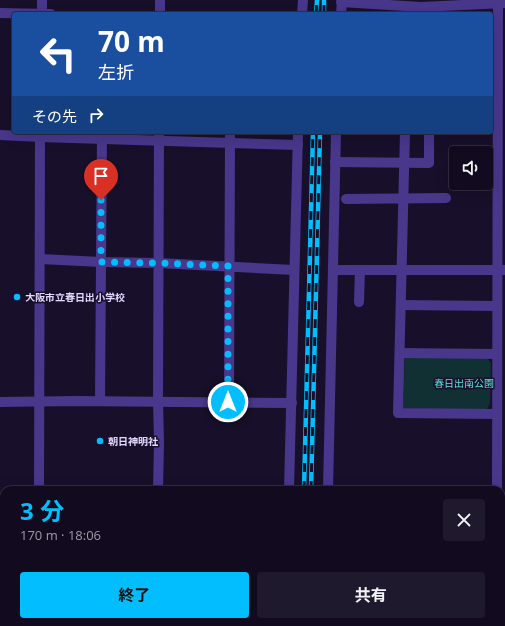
<!DOCTYPE html>
<html lang="ja">
<head>
<meta charset="utf-8">
<style>
  body { margin:0; font-family:"Open Sans","Noto Sans JP",sans-serif; background:#1f192d; color:#f1f3f6; height:100vh; display:flex; flex-direction:column; font-size:15px; white-space:nowrap }
  * { box-sizing:border-box; margin:0 }
  p { font-size:13px; color:#9c9ba5 }
  .icon { flex:none; width:22px; height:22px; fill:none; stroke:currentColor; stroke-width:2; stroke-linecap:round; stroke-linejoin:round }
  .map { position:relative; flex:1; overflow:hidden }
  .sheet { position:absolute; left:0px; top:486px; width:505px; height:140px; display:flex; flex-direction:column; background:#120b20; border-radius:12px 12px 0 0; box-shadow:0 4px 16px #0002,0 0 0 1px #312b3e }
  .sheet>* { flex:none }
  .guide { position:absolute; left:12px; top:12px; width:481px; height:122px; border-radius:4px; box-shadow:0 4px 16px #0002,0 0 0 1px #312b3e; background:#1a4fa0; color:#fff; overflow:hidden }
  .tools { position:absolute; left:449px; top:146px; display:grid; gap:8px }
  .tools a { display:grid; place-items:center; width:44px; height:44px; border-radius:4px; background:#120b20; box-shadow:0 4px 16px #0002,0 0 0 1px #312b3e; font-size:20px }
  .pin { position:absolute; display:grid; place-items:center; width:34px; height:34px; color:#fff; margin:-41px -17px; border-radius:50% 50% 50% 0; rotate:-45deg; box-shadow:0 0 4px #0007 }
  .pin .icon { rotate:45deg }
  .me { position:absolute; width:44px; margin:-22px; rotate:0deg; stroke-linejoin:round; filter:drop-shadow(0 0 3px #0008) }
  .turn { display:flex; align-items:center; gap:14px; height:84px; padding:0 20px; font-size:18px }
  .turn .icon { width:52px; height:52px; stroke-width:2.5 }
  .turn b { display:block; font-size:28px; line-height:34px }
  .then { display:flex; align-items:center; height:38px; padding:0 20px; background:#0003; gap:8px; font-size:15px }
  .round { display:grid; place-items:center; flex:none; width:42px; height:42px; border-radius:4px; background:#1f192d }
  .head { display:flex; align-items:center; justify-content:space-between; height:68px; padding:0 20px }
  h1 { font-size:24px; font-weight:700; line-height:30px; color:#03beff }
  .primary-button { display:flex; gap:8px; margin-top:auto; padding:8px 20px }
  .primary-button a { flex:1; height:46px; border-radius:4px; background:#03beff; color:#111; font-size:16px; font-weight:700; line-height:46px; text-align:center }
  .primary-button a+a { background:#1f192d; color:#f1f3f6 }
  .map>svg:first-child { display:block }
  .green { fill:#113034 }
  .lines { fill:none; stroke-linecap:round; stroke-linejoin:round }
  .street { stroke:#48378b; stroke-width:10 }
  .secondary { stroke:#896eff; stroke-width:10 }
  .rail-casing { stroke:#03beff; stroke-width:4.5 }
  .rail { stroke:#180f2a; stroke-width:3; stroke-dasharray:9; stroke-linecap:butt }
  .route { stroke:#03beff; stroke-width:7; stroke-dasharray:0 12.6 }
  .poi-dot { fill:#03beff; stroke:#180f2a; stroke-width:1.5 }
  .labels { text-anchor:middle; stroke-width:3; stroke-linejoin:round; paint-order:stroke }
  .poi-label { font-size:10px; font-weight:bold; fill:#e2d7ff; stroke:#180f2a; text-anchor:start }
  .park-label { font-size:10px; fill:#5be7da; stroke:#180f2a }
</style>
</head>
<body>
<div class="map">
<svg width="505" height="626" viewBox="0 0 505 626">
  <rect width="100%" height="100%" fill="#180f2a"/>
  <!-- green -->
  <polygon class="green" points="405,358 487,358 491,363 490,404 486,410 403,408"/>
  <g class="lines">
    <!-- street -->
    <g class="street">
      <polyline points="42,0 42,14"/>
      <polyline points="341,2 421,7 505,3"/>
      <polyline points="0,13 51,14"/>
      <polyline points="160,14 160,0"/>
      <polyline points="302,14 303,0"/>
      <polyline points="341,14 342,0"/>
      <polyline points="405,132 398,413 497,414"/>
      <polyline points="0,135 40,137 298,145"/>
      <polyline points="335,162 429,163 429,132"/>
      <polyline points="346,199 446,198"/>
      <polyline points="40,259 101,262 158,263 294,270"/>
      <polyline points="333,270 505,270"/>
      <polyline points="359,302 360,270"/>
      <polyline points="401,305 497,306"/>
      <polyline points="400,353 497,354"/>
      <polyline points="100,401 101,262 102,133"/>
      <polyline points="0,402 76,401 292,403"/>
      <polyline points="229,402 230,132"/>
      <polyline points="39,490 40,132"/>
      <polyline points="158,490 159,442 158,401 159,132"/>
      <polyline points="289,490 298,132"/>
      <polyline points="328,490 336,132"/>
      <polyline points="497,490 498,0"/>
      <polyline points="3,626 4,538"/>
      <polyline points="70,626 70,622"/>
      <polyline points="137,626 137,622"/>
      <polyline points="200,626 200,622"/>
    </g>
    <!-- secondary -->
    <g class="secondary">
      <polyline points="501,537 505,537"/>
      <polyline points="283,626 283,622"/>
    </g>
    <!-- rail casing -->
    <g class="rail-casing">
      <g id="rail">
        <polyline points="316,14 317,0"/>
        <polyline points="324,14 324,0"/>
        <polyline points="304,490 313,132"/>
        <polyline points="311,490 320,132"/>
        <polyline points="301,626 301,622"/>
        <polyline points="308,626 308,622"/>
      </g>
    </g>
    <!-- rail -->
    <use href="#rail" class="rail"/>
  </g>
  <g class="lines">
    <!-- route -->
    <polyline class="route" points="101,200 101,262 158,263 228,266 228,402"/>
  </g>
  <!-- markers -->
  <g class="poi-dot">
    <circle cx="17" cy="297" r="4"/>
    <circle cx="100" cy="441" r="4"/>
  </g>
  <g class="labels">
    <!-- poi labels -->
    <g class="poi-label">
      <text x="25" y="301">大阪市立春日出小学校</text>
      <text x="108" y="445">朝日神明社</text>
    </g>
    <!-- park labels -->
    <g class="park-label">
      <text x="464" y="387">春日出南公園</text>
    </g>
  </g>
</svg>
<div class="tools">
<a><svg class="icon" aria-label="sound" viewBox="0 0 24 24"><path d="M4 9h4l5-4v14l-5-4H4zM17 9q2 3 0 6"/></svg></a>
</div>
<div class="pin" style="left:101px;top:200px;background:#d93025"><svg class="icon" aria-label="arrive" viewBox="0 0 24 24"><path d="M6 21V4h12l-3 4 3 4H6"/></svg></div>
<svg class="me" style="left:228px;top:402px" viewBox="-20 -20 40 40"><circle r="17" fill="#03beff" stroke="#fff" stroke-width="3"/><path d="M0-11L8 9 0 5-8 9z" fill="#fff"/></svg>
<div class="guide">
<div class="turn"><svg class="icon" aria-label="left" viewBox="0 0 24 24"><path d="M17 20v-9H6M10 6l-5 5 5 5"/></svg><div><b>70 m</b>左折</div></div>
<div class="then">その先<svg class="icon" aria-label="right" viewBox="0 0 24 24"><path d="M7 20v-9h11M14 6l5 5-5 5"/></svg></div>
</div>
<section class="sheet">
<div class="head"><div><h1>3 分</h1><p>170 m · 18:06</p></div><a class="round"><svg class="icon" aria-label="close" viewBox="0 0 24 24"><path d="M6 6l12 12M18 6L6 18"/></svg></a></div>
<div class="primary-button"><a>終了</a><a>共有</a></div>
</section>
</div>
</body>
</html>
